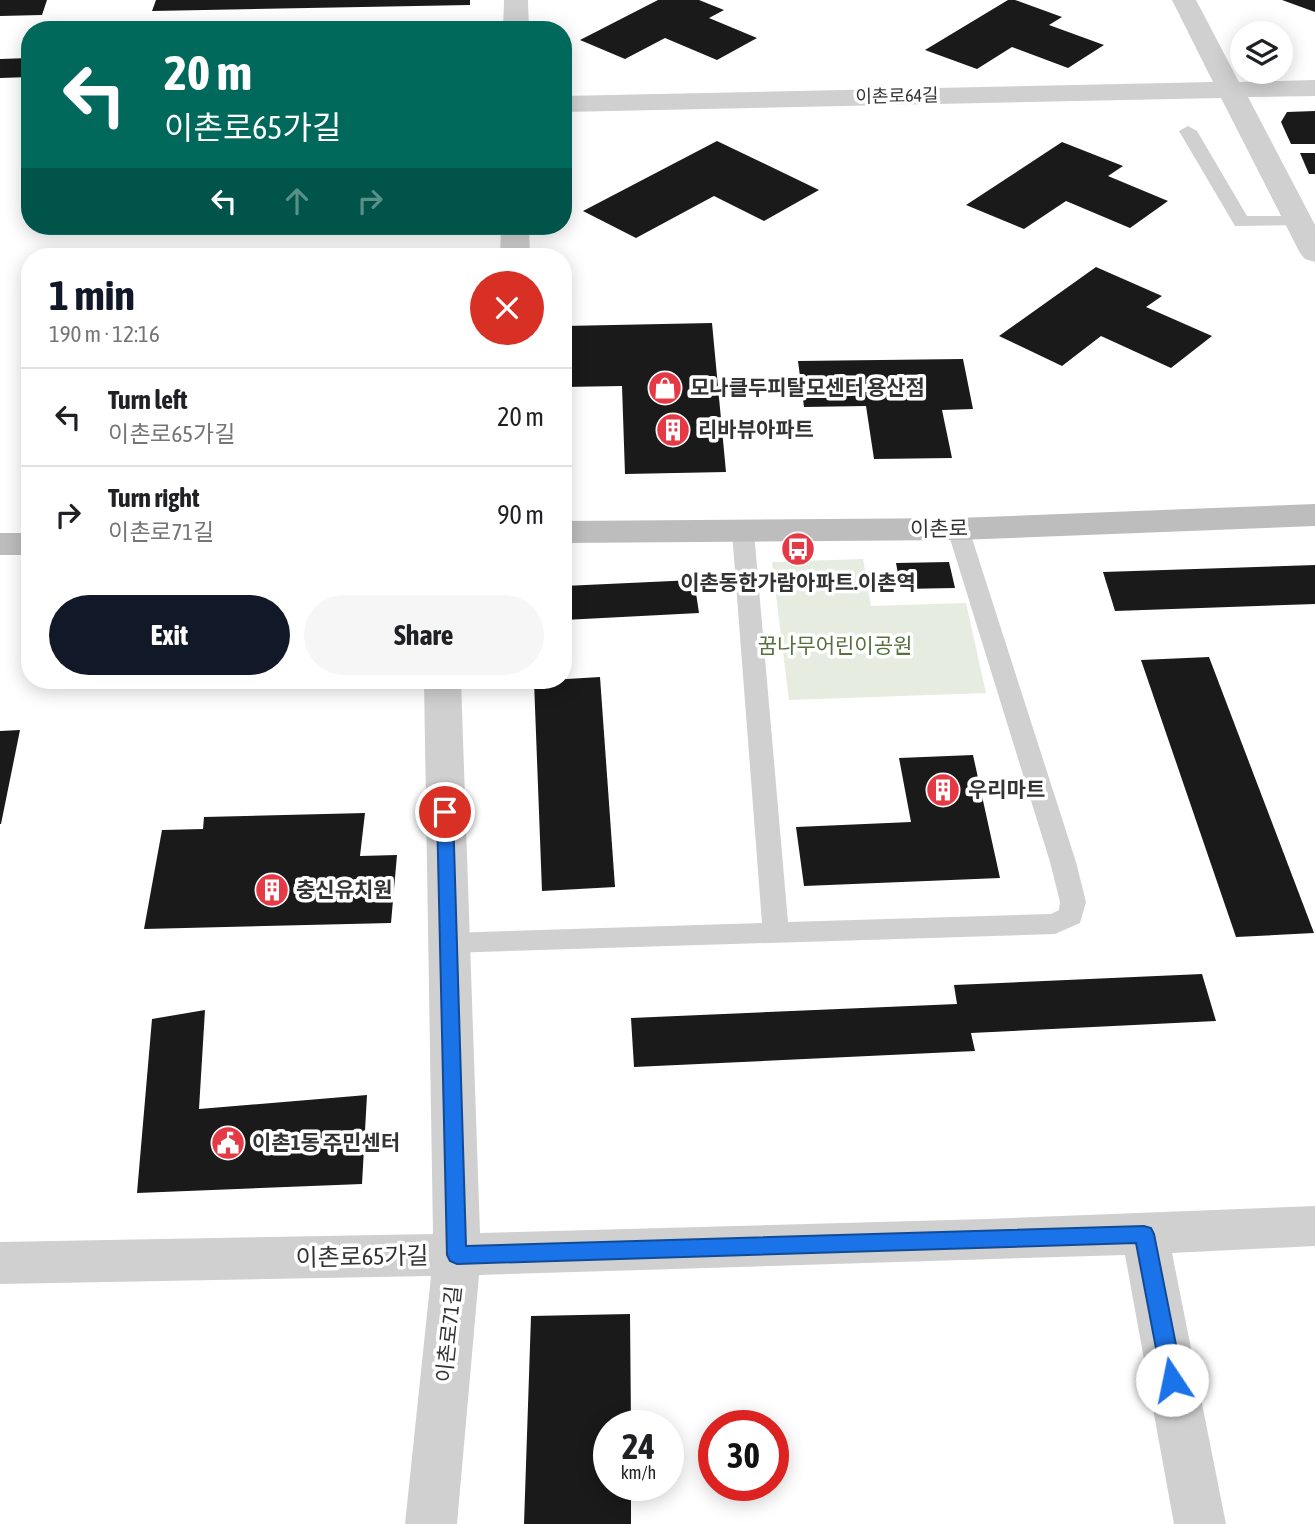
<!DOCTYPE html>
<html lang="en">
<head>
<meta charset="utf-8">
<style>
  body { margin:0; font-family:"Asap Condensed","Noto Sans KR",sans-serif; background:#f6f6f6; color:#202124; height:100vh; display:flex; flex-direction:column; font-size:26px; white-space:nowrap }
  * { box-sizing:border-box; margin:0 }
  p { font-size:23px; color:#757577 }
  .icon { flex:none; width:38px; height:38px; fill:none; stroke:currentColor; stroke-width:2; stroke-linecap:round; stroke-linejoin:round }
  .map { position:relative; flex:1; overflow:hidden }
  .drawer { position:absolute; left:21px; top:248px; width:551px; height:441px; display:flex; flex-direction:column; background:#fff; border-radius:28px; box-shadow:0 4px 18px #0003 }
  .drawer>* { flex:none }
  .top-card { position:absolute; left:21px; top:21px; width:551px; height:214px; border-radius:28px; box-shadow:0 4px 18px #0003; background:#00695c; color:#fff; overflow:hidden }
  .tools { position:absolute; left:1230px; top:21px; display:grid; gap:14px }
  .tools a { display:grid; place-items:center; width:63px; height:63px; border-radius:50%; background:#fff; box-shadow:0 4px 18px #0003; font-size:35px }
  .speed { position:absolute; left:593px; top:1410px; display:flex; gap:14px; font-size:35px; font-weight:700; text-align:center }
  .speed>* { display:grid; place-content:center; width:91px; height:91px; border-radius:50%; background:#fff; box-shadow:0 4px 18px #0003; line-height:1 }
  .speed small { font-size:18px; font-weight:400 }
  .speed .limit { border:10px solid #d22; background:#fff; color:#111 }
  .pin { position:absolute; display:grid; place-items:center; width:60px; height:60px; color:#fff; margin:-30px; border:4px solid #fff; border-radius:50%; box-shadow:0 2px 7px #0007 }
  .me { position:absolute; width:77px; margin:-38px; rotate:349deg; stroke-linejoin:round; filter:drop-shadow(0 0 5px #0008) }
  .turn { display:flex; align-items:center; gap:24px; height:147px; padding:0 28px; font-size:32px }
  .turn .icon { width:91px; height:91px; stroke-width:2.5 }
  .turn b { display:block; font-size:49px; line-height:60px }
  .lanes { display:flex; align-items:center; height:66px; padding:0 28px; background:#0003; justify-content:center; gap:35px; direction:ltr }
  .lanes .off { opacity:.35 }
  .round { display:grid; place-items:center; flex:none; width:74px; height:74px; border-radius:37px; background:#f6f6f6 }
  .headline { display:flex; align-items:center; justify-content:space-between; height:119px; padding:0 28px }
  h1 { font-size:42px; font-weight:700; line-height:52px; color:#111827 }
  .primary-button { display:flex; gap:14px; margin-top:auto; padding:14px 28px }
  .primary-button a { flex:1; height:80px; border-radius:42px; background:#111827; color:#fff; font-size:28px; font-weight:700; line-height:80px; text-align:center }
  .primary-button a+a { background:#f6f6f6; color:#202124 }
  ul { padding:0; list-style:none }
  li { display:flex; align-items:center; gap:21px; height:98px; padding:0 28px; border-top:2px solid #e0e0e0 }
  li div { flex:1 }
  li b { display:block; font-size:26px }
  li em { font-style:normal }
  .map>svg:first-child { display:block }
  .green { fill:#e6ecdf }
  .building { fill:#1a1a1a }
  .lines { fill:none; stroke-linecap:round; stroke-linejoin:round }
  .lane { fill:#d0d0d0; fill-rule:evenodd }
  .street { fill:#d0d0d0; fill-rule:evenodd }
  .secondary { fill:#bdbdbd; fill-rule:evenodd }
  .route { fill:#1a73e8; stroke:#114b97; stroke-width:2 }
  .labels { text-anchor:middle; stroke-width:7; stroke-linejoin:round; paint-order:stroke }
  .far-street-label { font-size:18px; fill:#333; stroke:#fff }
  .poi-label { font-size:21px; font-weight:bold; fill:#333; stroke:#fff; text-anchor:start }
  .street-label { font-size:21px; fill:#333; stroke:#fff }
  .park-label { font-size:21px; fill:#56703f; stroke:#fff }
  .near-street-label { font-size:24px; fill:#333; stroke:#fff }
</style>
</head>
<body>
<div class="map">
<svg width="1315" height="1524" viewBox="0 0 1315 1524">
  <rect width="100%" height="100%" fill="#fff"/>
  <!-- green -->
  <polygon class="green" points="863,559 871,606 966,603 986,693 789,700 772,562"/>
  <!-- building -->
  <g class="building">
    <polygon points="0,0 47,0 42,15 0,16"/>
    <polygon points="156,0 470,0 470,5 152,11"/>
    <polygon points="658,0 699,0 724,10 709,18 757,38 717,60 665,38 625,59 580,40"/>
    <polygon points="1008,0 1015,0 1062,17 1049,25 1104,45 1068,68 1012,47 977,69 925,50"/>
    <polygon points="1282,0 1315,0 1315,12"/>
    <polygon points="30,58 30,77 0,78 0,59"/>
    <polygon points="1315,111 1315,144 1291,144 1281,122 1287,112"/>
    <polygon points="717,141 819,190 764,221 714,196 636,238 583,211"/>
    <polygon points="1062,142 1123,166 1108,176 1168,201 1130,228 1066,201 1024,229 966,205"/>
    <polygon points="1300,153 1315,153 1315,174 1309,174"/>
    <polygon points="1096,267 1162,296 1146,307 1212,336 1171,368 1101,336 1062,366 999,336"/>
    <polygon points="712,323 726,472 625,474 622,386 564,387 564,326"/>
    <polygon points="963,359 973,409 942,410 952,458 874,459 866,406 804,407 798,361"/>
    <polygon points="949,562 955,588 901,589 896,563"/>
    <polygon points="1315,565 1315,604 1115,611 1103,572"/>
    <polygon points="694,580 699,613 564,620 564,586"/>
    <polygon points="1209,657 1314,933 1236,937 1141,660"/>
    <polygon points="600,677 615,887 542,891 534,681"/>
    <polygon points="20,730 1,824 0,824 0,731"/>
    <polygon points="973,755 1000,878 804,886 796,827 911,822 899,758"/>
    <polygon points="365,813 360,856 397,855 391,923 144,929 162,830 203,829 204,817"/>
    <polygon points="1202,974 1216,1021 971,1033 975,1051 634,1067 631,1018 957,1004 954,985"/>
    <polygon points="205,1010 199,1109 367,1095 362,1184 137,1193 152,1019"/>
    <polygon points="630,1314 631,1426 609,1426 609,1486 631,1486 631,1524 524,1524 531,1316"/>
  </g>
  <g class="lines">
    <!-- lane -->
    <g class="lane">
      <polygon points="1188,126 1197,131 1247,216 1298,216 1307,221 1304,225 1235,226 1179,131"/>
      <polygon points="958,522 966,524 969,529 1076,862 1086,902 1080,923 1055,934 448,953 439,950 435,943 439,936 448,933 762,923 732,532 735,527 751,527 754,532 788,922 1051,914 1059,910 1060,902 1050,862 947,529 950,524"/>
    </g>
    <!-- street -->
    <g class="street">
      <polygon points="504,0 528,0 529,30 503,30"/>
      <polygon points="1172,0 1196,0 1239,82 1315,80 1315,96 1248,97 1315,225 1315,262 1305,259 1300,253 1221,98 564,112 564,96 1213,82"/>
      <polygon points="501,226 529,226 530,257 500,257"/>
      <polygon points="424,681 461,681 480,1233 986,1219 1315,1206 1315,1246 1172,1253 1226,1524 1174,1524 1125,1255 479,1275 457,1524 405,1524 431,1276 0,1284 0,1242 433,1234"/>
    </g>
    <!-- secondary -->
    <g class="secondary">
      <polygon points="1315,504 1315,526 958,540 564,543 564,521 958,518"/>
      <rect x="0" y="533" width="30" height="22"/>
    </g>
  </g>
  <!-- route -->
  <polygon class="route" points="445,806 453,812 466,1246 1144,1226 1151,1228 1154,1234 1183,1380 1180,1386 1172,1389 1165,1386 1162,1380 1136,1243 457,1264 450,1261 447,1255 437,812"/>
  <!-- icons -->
  <defs>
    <g id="shop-disc" transform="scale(1.75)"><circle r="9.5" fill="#e63946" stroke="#fff"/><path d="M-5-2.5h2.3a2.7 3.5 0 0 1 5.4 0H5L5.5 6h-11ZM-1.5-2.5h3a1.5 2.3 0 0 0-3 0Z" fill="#fff"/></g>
    <g id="building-disc" transform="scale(1.75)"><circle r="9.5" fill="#e63946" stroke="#fff"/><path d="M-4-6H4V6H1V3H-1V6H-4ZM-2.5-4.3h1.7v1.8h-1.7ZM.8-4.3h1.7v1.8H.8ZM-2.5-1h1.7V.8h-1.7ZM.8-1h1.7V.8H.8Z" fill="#fff"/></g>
    <g id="bus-disc" transform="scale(1.75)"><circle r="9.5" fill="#e63946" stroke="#fff"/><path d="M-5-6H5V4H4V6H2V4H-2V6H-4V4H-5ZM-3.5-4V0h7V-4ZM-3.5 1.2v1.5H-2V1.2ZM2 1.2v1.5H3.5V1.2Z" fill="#fff"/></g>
    <g id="civic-disc" transform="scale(1.75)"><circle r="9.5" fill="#e63946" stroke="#fff"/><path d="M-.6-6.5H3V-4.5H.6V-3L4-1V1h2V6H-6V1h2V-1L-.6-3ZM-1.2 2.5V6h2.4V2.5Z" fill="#fff"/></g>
  </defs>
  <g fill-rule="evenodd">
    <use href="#shop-disc" x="665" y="388"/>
    <use href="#building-disc" x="673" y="430"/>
    <use href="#bus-disc" x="798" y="549"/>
    <use href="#building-disc" x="943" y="790"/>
    <use href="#building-disc" x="272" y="890"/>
    <use href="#civic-disc" x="228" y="1143"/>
  </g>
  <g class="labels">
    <!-- far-street labels -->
    <g class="far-street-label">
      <text transform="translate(897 96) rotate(-1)" y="6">이촌로64길</text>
    </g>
    <!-- poi labels -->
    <g class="poi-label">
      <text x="690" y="395">모나클두피탈모센터 용산점</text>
      <text x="698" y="437">리바뷰아파트</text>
      <text x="798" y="590" text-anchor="middle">이촌동한가람아파트.이촌역</text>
      <text x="968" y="797">우리마트</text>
      <text x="296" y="897">충신유치원</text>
      <text x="252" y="1150">이촌1동 주민센터</text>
    </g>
    <!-- street labels -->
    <g class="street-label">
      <text transform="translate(939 529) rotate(-1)" y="7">이촌로</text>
      <text transform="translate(449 1334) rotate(-84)" y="7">이촌로71길</text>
    </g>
    <!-- park labels -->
    <g class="park-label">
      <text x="835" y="653">꿈나무어린이공원</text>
    </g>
    <!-- near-street labels -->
    <g class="near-street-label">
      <text transform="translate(362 1257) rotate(-1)" y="8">이촌로65가길</text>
    </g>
  </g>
</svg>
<div class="tools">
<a><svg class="icon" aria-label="layers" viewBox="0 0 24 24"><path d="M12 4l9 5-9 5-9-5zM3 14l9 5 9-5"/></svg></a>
</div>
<div class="speed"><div>24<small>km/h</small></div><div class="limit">30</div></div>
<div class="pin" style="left:445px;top:812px;background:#d93025"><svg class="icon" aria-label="arrive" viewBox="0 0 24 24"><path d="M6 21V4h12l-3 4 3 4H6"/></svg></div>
<svg class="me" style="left:1172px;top:1380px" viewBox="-20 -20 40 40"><circle r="19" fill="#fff"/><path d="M0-13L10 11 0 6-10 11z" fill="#1a73e8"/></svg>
<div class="top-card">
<div class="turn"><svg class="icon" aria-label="left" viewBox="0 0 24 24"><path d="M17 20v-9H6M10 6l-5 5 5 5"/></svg><div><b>20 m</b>이촌로65가길</div></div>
<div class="lanes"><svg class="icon" aria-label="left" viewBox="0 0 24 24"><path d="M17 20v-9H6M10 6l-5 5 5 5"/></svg><svg class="icon off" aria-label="ahead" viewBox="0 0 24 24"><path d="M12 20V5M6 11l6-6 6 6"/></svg><svg class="icon off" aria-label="right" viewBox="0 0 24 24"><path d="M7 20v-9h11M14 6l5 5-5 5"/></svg></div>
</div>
<section class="drawer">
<div class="headline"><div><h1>1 min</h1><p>190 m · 12:16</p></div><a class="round" style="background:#d93025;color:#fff"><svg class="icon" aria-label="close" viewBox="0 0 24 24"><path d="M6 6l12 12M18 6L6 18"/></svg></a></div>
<ul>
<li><svg class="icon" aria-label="left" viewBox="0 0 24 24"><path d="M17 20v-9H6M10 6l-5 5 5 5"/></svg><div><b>Turn left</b><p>이촌로65가길</p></div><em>20 m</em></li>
<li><svg class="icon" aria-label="right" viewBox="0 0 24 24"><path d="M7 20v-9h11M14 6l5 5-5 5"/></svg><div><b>Turn right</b><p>이촌로71길</p></div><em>90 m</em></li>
</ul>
<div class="primary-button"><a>Exit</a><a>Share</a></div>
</section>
</div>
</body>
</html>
